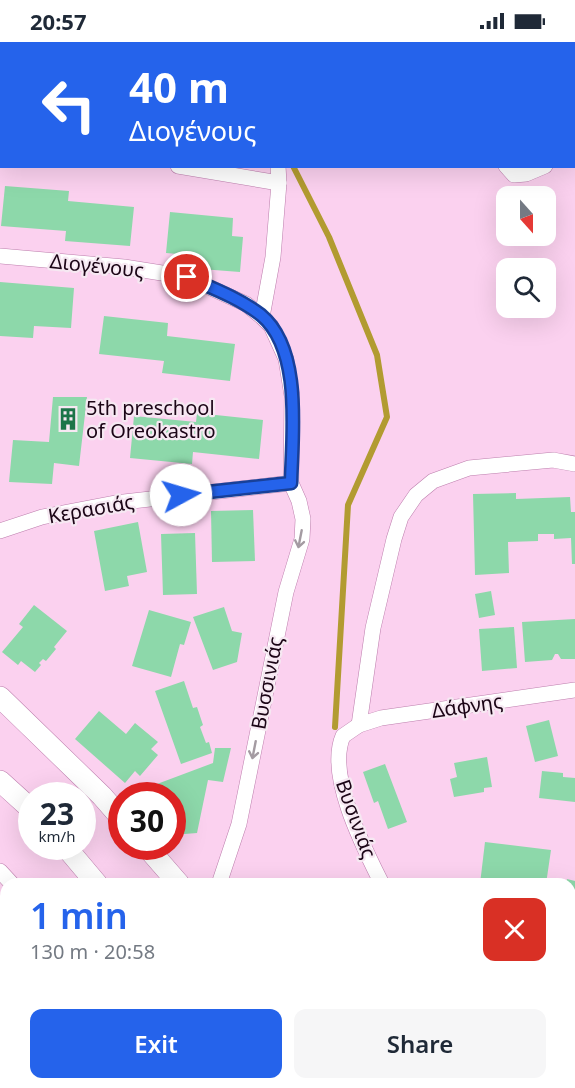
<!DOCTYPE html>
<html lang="en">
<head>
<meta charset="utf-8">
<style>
  body { margin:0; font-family:"Noto Sans",sans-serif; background:#f6f6f7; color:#1f2937; height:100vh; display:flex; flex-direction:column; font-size:22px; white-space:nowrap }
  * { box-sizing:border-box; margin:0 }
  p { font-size:20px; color:#747a83 }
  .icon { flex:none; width:33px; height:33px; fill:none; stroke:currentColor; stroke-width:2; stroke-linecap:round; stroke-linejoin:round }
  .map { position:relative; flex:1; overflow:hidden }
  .details { position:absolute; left:0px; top:836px; width:576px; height:212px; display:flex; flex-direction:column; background:#fff; border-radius:18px 18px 0 0; box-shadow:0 6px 24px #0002 }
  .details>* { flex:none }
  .hud { position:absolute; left:0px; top:0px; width:576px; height:126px; box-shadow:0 6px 24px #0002; background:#2563eb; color:#fff; overflow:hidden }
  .needle { width:39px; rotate:159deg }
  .buttons { position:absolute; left:496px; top:144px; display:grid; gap:12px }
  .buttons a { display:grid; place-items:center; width:60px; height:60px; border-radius:12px; background:#fff; box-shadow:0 6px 24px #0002; font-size:30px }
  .speed { position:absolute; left:18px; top:740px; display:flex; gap:12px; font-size:30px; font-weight:700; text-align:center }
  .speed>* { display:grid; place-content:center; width:78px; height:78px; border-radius:50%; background:#fff; box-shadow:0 6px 24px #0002; line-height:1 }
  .speed small { font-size:15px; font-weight:400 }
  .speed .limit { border:9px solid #d22; background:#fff; color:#111 }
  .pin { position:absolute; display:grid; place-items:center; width:51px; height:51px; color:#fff; margin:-26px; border:3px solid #fff; border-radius:50%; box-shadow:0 2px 6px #0007 }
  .me { position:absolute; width:66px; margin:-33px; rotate:84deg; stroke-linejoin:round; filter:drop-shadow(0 0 4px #0008) }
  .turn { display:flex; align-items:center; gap:21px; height:126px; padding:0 30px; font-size:27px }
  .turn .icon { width:78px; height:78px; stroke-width:2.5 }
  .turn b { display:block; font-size:42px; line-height:51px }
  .round { display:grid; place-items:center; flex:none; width:63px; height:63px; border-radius:12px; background:#f6f6f7 }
  .overview { display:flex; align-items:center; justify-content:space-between; height:102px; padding:0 30px }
  h1 { font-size:36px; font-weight:600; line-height:45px; color:#2563eb }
  .action { display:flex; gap:12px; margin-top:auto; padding:12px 30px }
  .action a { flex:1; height:69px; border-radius:12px; background:#2563eb; color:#fff; font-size:24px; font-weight:600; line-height:69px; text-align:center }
  .action a+a { background:#f6f6f7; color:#1f2937 }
  .status { display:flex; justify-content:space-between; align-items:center; height:42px; padding:0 30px; background:#fff; direction:ltr }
  .status svg { height:16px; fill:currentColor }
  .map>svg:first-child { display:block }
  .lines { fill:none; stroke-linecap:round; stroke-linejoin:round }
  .stream { stroke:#b29b31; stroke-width:6 }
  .building { fill:#8dd8aa }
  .street-casing { stroke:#bd7ead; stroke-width:16 }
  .secondary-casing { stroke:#bd7ead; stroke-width:22 }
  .path { stroke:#9f7e96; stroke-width:4; stroke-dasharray:3 4.5; stroke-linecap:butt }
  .street { stroke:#fff; stroke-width:15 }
  .secondary { stroke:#fff; stroke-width:21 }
  .oneway { stroke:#a49ba2 }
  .route-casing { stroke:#184099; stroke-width:15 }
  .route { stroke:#2563eb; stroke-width:10 }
  .labels { text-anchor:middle; stroke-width:4.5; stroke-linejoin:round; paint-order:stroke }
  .street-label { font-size:20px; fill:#1b0516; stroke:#f6e8f2 }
  .poi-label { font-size:20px; fill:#1b0516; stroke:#f6e8f2; text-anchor:start }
</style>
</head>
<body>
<div class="status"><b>20:57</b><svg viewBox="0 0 49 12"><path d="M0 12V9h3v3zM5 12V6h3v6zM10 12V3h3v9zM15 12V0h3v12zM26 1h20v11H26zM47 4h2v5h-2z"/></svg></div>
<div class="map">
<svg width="575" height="1046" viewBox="0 0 575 1046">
  <rect width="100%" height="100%" fill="#fbd1ef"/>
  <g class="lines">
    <!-- stream -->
    <g class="stream">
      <polyline points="227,0 228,2"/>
      <polyline points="293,124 329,195 377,313 387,375 348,463 335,685"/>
    </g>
  </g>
  <!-- building -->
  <g class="building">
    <polygon points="5,144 69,149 68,159 134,165 130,204 65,199 66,189 1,184"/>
    <polygon points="170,170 233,176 232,194 243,195 240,230 201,227 202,214 166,211"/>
    <polygon points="0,240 74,246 71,286 34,284 33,296 0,294"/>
    <polygon points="104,274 168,281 167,294 235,302 230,339 162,331 164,319 99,312"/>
    <polygon points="53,355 87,355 79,424 54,421 52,442 9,440 13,398 49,400"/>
    <polygon points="197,371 263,378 259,417 193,410 192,422 130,416 134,374 196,380"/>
    <polygon points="516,451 516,457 570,455 571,470 575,470 575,522 572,522 571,496 554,497 554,492 538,492 538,499 508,500 509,531 475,533 473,452"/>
    <polygon points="253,468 255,519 212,520 211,469"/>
    <polygon points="138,480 147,530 127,534 129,544 105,549 94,489"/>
    <polygon points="195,491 197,552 163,553 161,492"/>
    <polygon points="491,549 495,573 479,576 475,552"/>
    <polygon points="34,563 67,589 54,605 56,607 46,619 43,617 39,621 41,623 35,630 21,619 18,623 2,610 23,585 19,582"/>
    <polygon points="224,565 232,589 242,591 237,620 213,628 193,575"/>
    <polygon points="149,568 191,580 184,603 180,602 171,635 132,624"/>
    <polygon points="575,577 575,617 561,617 558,612 555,612 552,618 525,620 522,580"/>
    <polygon points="514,585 517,626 482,629 479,587"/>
    <polygon points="184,639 193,666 197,665 203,683 200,685 206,701 209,700 212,711 181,722 155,649"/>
    <polygon points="99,669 126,692 135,681 158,700 151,707 158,713 140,734 135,729 125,741 75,697"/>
    <polygon points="549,678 558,714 535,720 526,684"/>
    <polygon points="215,706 231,706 223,740 208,738 197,791 172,793 172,753 137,753 149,745 213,721"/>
    <polygon points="487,715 492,745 484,746 484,750 454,755 450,737 457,735 454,721"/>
    <polygon points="385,722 407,780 388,787 378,759 374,761 363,730"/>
    <polygon points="542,729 563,731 563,735 575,736 575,760 539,756"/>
    <polygon points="485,800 551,808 546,842 480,842"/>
    <polygon points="567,837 575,839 575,862 570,861 570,842 566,842"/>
    <polygon points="0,870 6,877 6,906 0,906"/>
    <polygon points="570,952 575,952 575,1002 570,1000"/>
    <polygon points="52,1041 104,1041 105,1043 99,1046 55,1046"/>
  </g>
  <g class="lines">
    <!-- street casing -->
    <g class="street-casing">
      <g id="street">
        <polyline points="53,0 132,2"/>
        <polyline points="206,0 207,2"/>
        <polyline points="456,0 457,2"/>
        <polyline points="574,113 575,113"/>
        <polyline points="178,124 279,141"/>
        <polyline points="506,124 514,133 526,132 545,124"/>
        <polyline points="0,214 124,225 187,235 246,262 262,275 271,284 286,317 292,354 291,441 299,459 303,477 302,497 286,550 239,782 219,842"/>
        <polyline points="262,275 273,215 279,141 278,124"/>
        <polyline points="0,489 42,475 115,461 291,441"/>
        <polyline points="359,683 373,586 394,497 401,475 416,453 433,439 469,426 553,418 575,422"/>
        <polyline points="0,829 12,842"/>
        <path d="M 382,842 C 364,806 326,733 343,694 L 359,683 L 381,676 L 575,648"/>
        <polyline points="0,934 6,935"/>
        <polyline points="152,1041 155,1046"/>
        <polyline points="472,1041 473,1046"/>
      </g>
    </g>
    <!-- secondary casing -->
    <g class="secondary-casing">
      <g id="secondary">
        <polyline points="0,655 102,754 122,777"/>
        <polyline points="0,739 32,768"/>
        <polyline points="65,804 97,842"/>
        <polyline points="146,804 179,842"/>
        <polyline points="570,895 575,895"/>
        <polyline points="224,1041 227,1046"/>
      </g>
    </g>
    <!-- path -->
    <polyline class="path" points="275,1041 278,1046"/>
    <!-- street -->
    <use href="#street" class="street"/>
    <!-- secondary -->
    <use href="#secondary" class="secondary"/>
  </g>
  <!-- one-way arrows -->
  <defs><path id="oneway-shaft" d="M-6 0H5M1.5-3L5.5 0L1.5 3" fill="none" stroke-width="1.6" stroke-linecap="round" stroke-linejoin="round" transform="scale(1.5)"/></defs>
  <g class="oneway">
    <use href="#oneway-shaft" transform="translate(300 497) rotate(101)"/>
    <use href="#oneway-shaft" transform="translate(254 708) rotate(101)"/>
  </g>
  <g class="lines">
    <!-- route casing -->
    <g class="route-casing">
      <path id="route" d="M 181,453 L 291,441 C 292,393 303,308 261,273 C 239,256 212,246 187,235"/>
    </g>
    <!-- route -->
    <use href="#route" class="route"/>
  </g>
  <!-- icons -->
  <defs>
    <g id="building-bare" transform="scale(1.8)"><path d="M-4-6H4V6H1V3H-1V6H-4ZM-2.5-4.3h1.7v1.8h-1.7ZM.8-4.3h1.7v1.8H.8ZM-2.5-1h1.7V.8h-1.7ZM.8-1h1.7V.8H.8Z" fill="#1c7549" stroke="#f6e8f2" stroke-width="2.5" paint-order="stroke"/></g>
  </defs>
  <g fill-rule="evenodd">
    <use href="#building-bare" x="68" y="377"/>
  </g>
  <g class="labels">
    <!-- street labels -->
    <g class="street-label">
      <text transform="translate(97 224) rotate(6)" y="7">Διογένους</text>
      <text transform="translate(91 467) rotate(-10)" y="7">Κερασιάς</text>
      <text transform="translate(267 641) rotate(-79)" y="7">Βυσσινιάς</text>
      <text transform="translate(467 664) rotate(-8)" y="7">Δάφνης</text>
      <text transform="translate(356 777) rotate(70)" y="7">Βυσινιάς</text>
    </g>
    <!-- poi labels -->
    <g class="poi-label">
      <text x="86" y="373">5th preschool<tspan x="86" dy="23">of Oreokastro</tspan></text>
    </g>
  </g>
</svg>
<div class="buttons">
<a><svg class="needle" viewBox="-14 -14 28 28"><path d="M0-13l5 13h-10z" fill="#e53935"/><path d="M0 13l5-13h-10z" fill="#747a83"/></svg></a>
<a><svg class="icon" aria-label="search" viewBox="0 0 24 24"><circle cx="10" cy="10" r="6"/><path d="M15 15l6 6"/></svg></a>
</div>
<div class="speed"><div>23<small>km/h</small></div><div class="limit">30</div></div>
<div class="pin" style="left:187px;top:235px;background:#d93025"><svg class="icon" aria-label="arrive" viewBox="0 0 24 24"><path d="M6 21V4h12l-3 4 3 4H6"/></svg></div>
<svg class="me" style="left:181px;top:453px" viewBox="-20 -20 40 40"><circle r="19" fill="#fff"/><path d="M0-13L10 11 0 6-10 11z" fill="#2563eb"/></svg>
<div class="hud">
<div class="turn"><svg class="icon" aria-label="left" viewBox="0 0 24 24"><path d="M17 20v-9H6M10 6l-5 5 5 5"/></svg><div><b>40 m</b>Διογένους</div></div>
</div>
<section class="details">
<div class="overview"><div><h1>1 min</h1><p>130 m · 20:58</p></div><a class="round" style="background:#d93025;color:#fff"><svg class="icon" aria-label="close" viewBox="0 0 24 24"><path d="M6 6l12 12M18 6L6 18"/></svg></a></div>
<div class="action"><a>Exit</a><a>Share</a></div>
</section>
</div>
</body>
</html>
